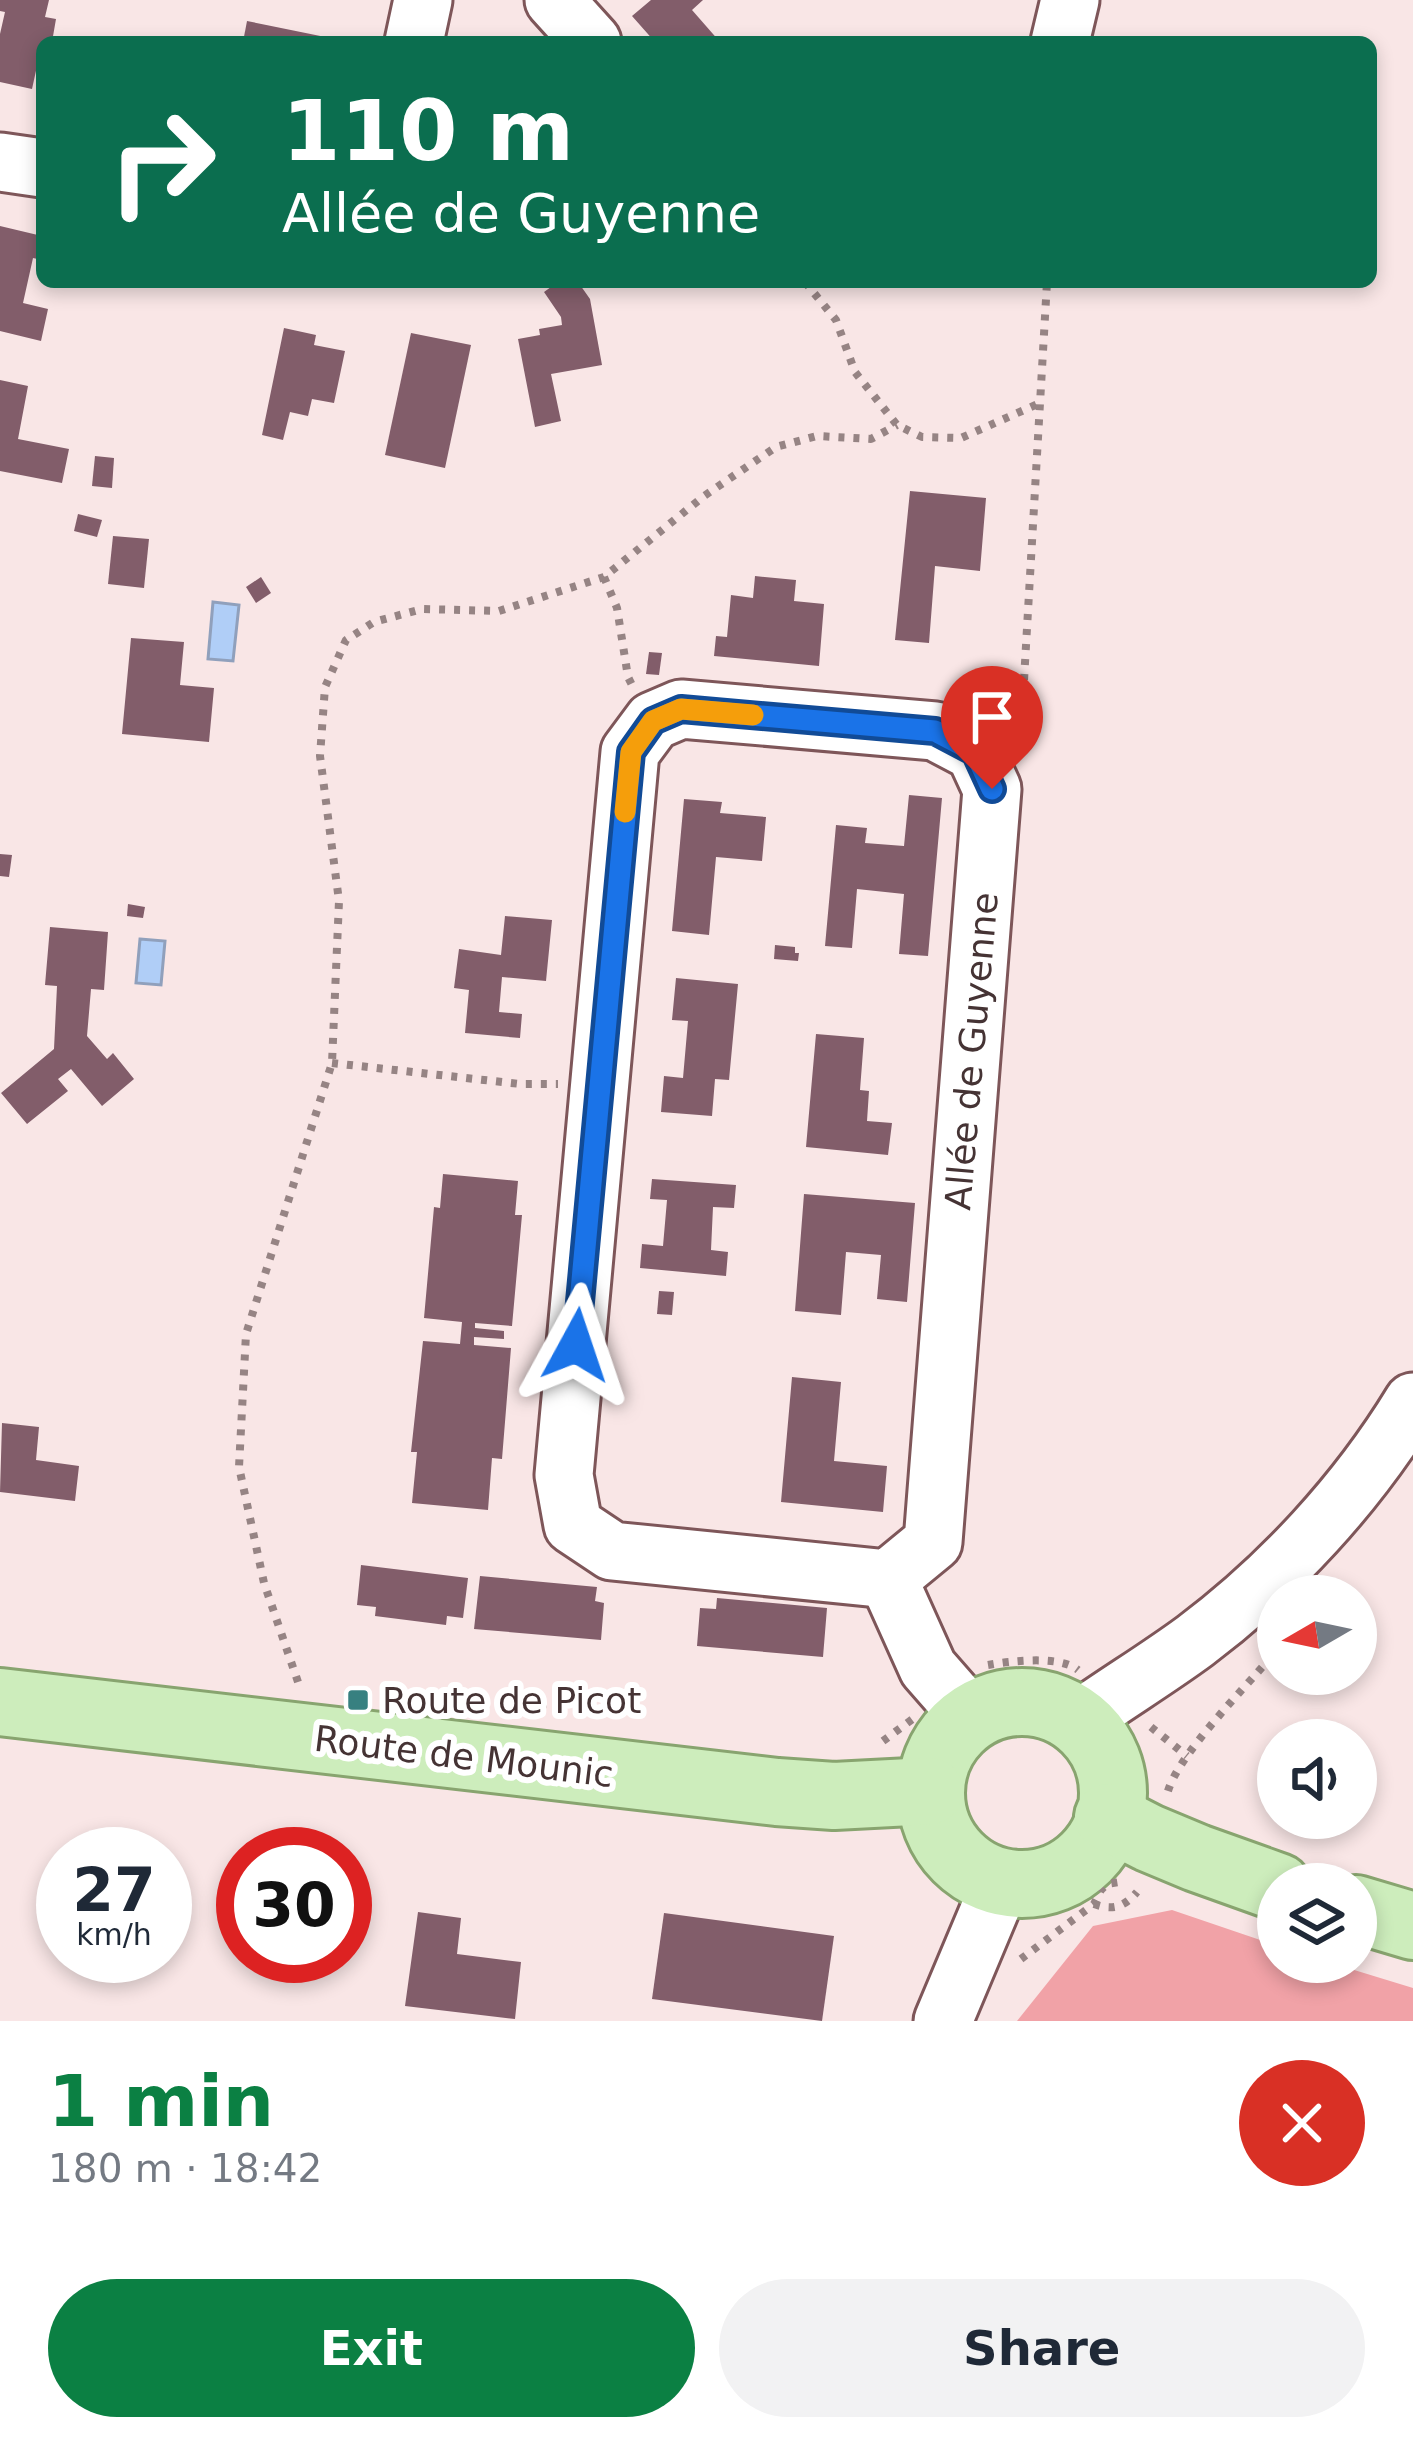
<!DOCTYPE html>
<html lang="en">
<head>
<meta charset="utf-8">
<style>
  body { margin:0; font-family:"DejaVu Sans",sans-serif; background:#f2f2f3; color:#1f2937; height:100vh; display:flex; flex-direction:column; font-size:45px; white-space:nowrap }
  * { box-sizing:border-box; margin:0 }
  p { font-size:39px; color:#747a83 }
  .icon { flex:none; width:66px; height:66px; fill:none; stroke:currentColor; stroke-width:2; stroke-linecap:round; stroke-linejoin:round }
  .map { position:relative; height:2021px; overflow:hidden }
  .side { display:flex; flex-direction:column; background:#fff; flex:1 }
  .side>* { flex:none }
  .top-card { position:absolute; left:36px; top:36px; width:1341px; height:252px; border-radius:18px; box-shadow:0 6px 18px #0003; background:#0b6e4f; color:#fff; overflow:hidden }
  .needle { width:78px; rotate:261deg }
  .controls { position:absolute; left:1257px; top:1575px; display:grid; gap:24px }
  .controls a { display:grid; place-items:center; width:120px; height:120px; border-radius:50%; background:#fff; box-shadow:0 6px 18px #0003; font-size:60px }
  .speed { position:absolute; left:36px; top:1827px; display:flex; gap:24px; font-size:60px; font-weight:700; text-align:center }
  .speed>* { display:grid; place-content:center; width:156px; height:156px; border-radius:50%; background:#fff; box-shadow:0 6px 18px #0003; line-height:1 }
  .speed small { font-size:30px; font-weight:400 }
  .speed .limit { border:18px solid #d22; background:#fff; color:#111 }
  .pin { position:absolute; display:grid; place-items:center; width:102px; height:102px; color:#fff; margin:-123px -51px; border-radius:50% 50% 50% 0; rotate:-45deg; box-shadow:0 0 12px #0007 }
  .pin .icon { rotate:45deg }
  .me { position:absolute; width:132px; margin:-66px; rotate:5deg; stroke-linejoin:round; filter:drop-shadow(0 0 9px #0008) }
  .turn { display:flex; align-items:center; gap:42px; height:252px; padding:0 48px; font-size:54px }
  .turn .icon { width:156px; height:156px; stroke-width:2.5 }
  .turn b { display:block; font-size:84px; line-height:102px }
  .round { display:grid; place-items:center; flex:none; width:126px; height:126px; border-radius:63px; background:#f2f2f3 }
  .head { display:flex; align-items:center; justify-content:space-between; height:204px; padding:0 48px }
  h1 { font-size:72px; font-weight:700; line-height:90px; color:#0b8043 }
  .cta { display:flex; gap:24px; margin-top:auto; padding:24px 48px }
  .cta a { flex:1; height:138px; border-radius:72px; background:#0b8043; color:#fff; font-size:48px; font-weight:700; line-height:138px; text-align:center }
  .cta a+a { background:#f2f2f3; color:#1f2937 }
  .map>svg:first-child { display:block }
  .green { fill:#f1a2a7 }
  .water { fill:#b0cef7; stroke:#90a0bc; stroke-width:3 }
  .building { fill:#825d6a }
  .lines { fill:none; stroke-linecap:round; stroke-linejoin:round }
  .minor-casing { stroke:#7e5659; stroke-width:63 }
  .major-casing { stroke:#88a46f; stroke-width:72 }
  .path { stroke:#968484; stroke-width:8; stroke-dasharray:6 9; stroke-linecap:butt }
  .minor { stroke:#fff; stroke-width:57 }
  .major { stroke:#cdedbc; stroke-width:66 }
  .route-casing { stroke:#114b97; stroke-width:30 }
  .route { stroke:#1a73e8; stroke-width:21 }
  .slow { stroke:#f59e0b; stroke-width:21 }
  .poi-dot { fill:#378080; stroke:#fff; stroke-width:4.5 }
  .labels { text-anchor:middle; stroke-width:12; stroke-linejoin:round; paint-order:stroke }
  .street-label { font-size:36px; fill:#453334; stroke:#fff }
  .poi-label { font-size:36px; fill:#453334; stroke:#fff; text-anchor:start }
</style>
</head>
<body>
<div class="map">
<svg width="1413" height="2021" viewBox="0 0 1413 2021">
  <rect width="100%" height="100%" fill="#f9e6e6"/>
  <!-- green -->
  <polygon class="green" points="1172,1910 1278,1946 1278,1962 1328,1962 1413,1988 1413,2021 1017,2021 1093,1926"/>
  <!-- water -->
  <g class="water">
    <polygon points="213,602 239,605 233,661 208,659"/>
    <polygon points="140,939 165,941 161,985 136,983"/>
  </g>
  <!-- building -->
  <g class="building">
    <polygon points="0,0 49,0 45,17 56,19 52,42 42,42 42,57 39,57 32,89 0,82 0,34 5,12 0,11"/>
    <polygon points="651,0 703,0 692,10 720,42 655,42 632,16"/>
    <polygon points="247,21 340,40 339,42 243,42"/>
    <polygon points="0,226 42,236 42,260 33,258 23,303 48,309 41,341 0,331"/>
    <polygon points="558,282 578,282 590,299 602,365 551,374 561,421 535,427 518,339 540,335 539,329 562,325 561,317 544,292"/>
    <polygon points="284,328 316,335 314,345 345,351 334,403 312,399 308,416 290,412 283,440 262,435"/>
    <polygon points="411,333 471,345 445,468 385,455"/>
    <polygon points="0,380 28,386 18,439 69,449 62,483 0,471"/>
    <polygon points="95,456 114,458 112,488 92,486"/>
    <polygon points="910,491 986,498 980,571 935,566 929,643 895,640"/>
    <polygon points="78,514 102,520 97,537 74,531"/>
    <polygon points="113,536 149,539 144,588 108,584"/>
    <polygon points="755,576 796,580 794,601 824,604 819,666 714,656 716,636 727,637 731,595 753,598"/>
    <polygon points="261,577 271,593 256,603 246,587"/>
    <polygon points="131,638 184,642 180,685 214,688 209,742 122,734"/>
    <polygon points="649,652 662,653 659,675 646,674"/>
    <polygon points="909,795 942,798 928,956 899,954 904,894 857,889 852,948 825,946 836,825 867,828 865,843 904,846"/>
    <polygon points="684,799 722,802 720,813 766,817 762,861 716,857 709,935 672,931"/>
    <polygon points="0,854 12,855 9,877 0,876"/>
    <polygon points="128,904 145,907 143,918 127,916"/>
    <polygon points="505,916 552,920 546,981 502,977 499,1012 522,1014 520,1038 465,1033 469,990 454,988 459,949 501,955"/>
    <polygon points="50,927 108,932 104,990 91,989 87,1036 107,1059 113,1053 134,1079 102,1106 71,1069 58,1079 68,1091 27,1124 1,1093 54,1049 57,986 45,985"/>
    <polygon points="775,945 795,947 795,953 799,953 798,961 774,959"/>
    <polygon points="676,978 738,984 729,1080 715,1079 712,1116 661,1112 664,1076 683,1078 688,1021 672,1020"/>
    <polygon points="816,1034 864,1038 860,1090 869,1091 867,1121 892,1123 888,1155 806,1147"/>
    <polygon points="443,1174 518,1181 515,1215 522,1215 512,1326 475,1323 475,1328 504,1331 504,1339 474,1337 474,1345 511,1348 502,1459 492,1458 488,1510 412,1503 417,1452 411,1452 423,1341 460,1344 462,1322 424,1318 434,1207 440,1208"/>
    <polygon points="652,1179 736,1185 734,1208 713,1207 711,1250 728,1252 726,1276 640,1268 642,1244 663,1246 667,1200 650,1199"/>
    <polygon points="804,1194 915,1203 907,1302 877,1299 881,1255 846,1252 841,1315 795,1311"/>
    <polygon points="659,1291 674,1292 672,1315 657,1314"/>
    <polygon points="792,1377 841,1382 834,1461 887,1466 883,1512 781,1502"/>
    <polygon points="2,1423 39,1427 36,1460 79,1466 75,1501 0,1492"/>
    <polygon points="361,1565 468,1578 463,1618 447,1616 446,1625 375,1616 376,1607 357,1605"/>
    <polygon points="480,1576 597,1587 595,1601 604,1603 601,1640 474,1629"/>
    <polygon points="717,1598 827,1608 823,1657 697,1646 700,1608 716,1609"/>
    <polygon points="418,1912 461,1918 457,1954 521,1962 515,2019 405,2006"/>
    <polygon points="664,1913 834,1936 822,2021 652,1999"/>
    <polygon points="86,1956 142,1956 143,1965 88,1973"/>
  </g>
  <g class="lines">
    <!-- minor casing -->
    <g class="minor-casing">
      <g id="minor">
        <polyline points="554,0 592,42"/>
        <polyline points="414,42 423,0"/>
        <polyline points="1060,42 1070,0"/>
        <polyline points="0,162 42,168"/>
        <polygon points="681,709 935,731 975,752 992,789 933,1542 888,1579 612,1551 573,1525 564,1475 630,752 653,721"/>
        <polyline points="888,1579 928,1668 970,1716"/>
        <path d="M 1079,1720 C 1117,1693 1157,1669 1195,1641 C 1280,1577 1357,1494 1413,1402"/>
        <polyline points="943,2021 1001,1883"/>
      </g>
    </g>
    <!-- major casing -->
    <g class="major-casing">
      <g id="major">
        <circle cx="1022" cy="1793" r="91"/>
        <polyline points="0,1702 777,1792 834,1796 930,1791"/>
        <polyline points="1108,1817 1149,1838 1197,1858 1278,1887"/>
        <polyline points="1356,1909 1413,1926"/>
      </g>
    </g>
    <!-- path -->
    <g class="path">
      <polyline points="805,282 836,320 855,372 897,425 922,437 961,438 1040,403"/>
      <polyline points="604,577 617,608 628,677 632,685"/>
      <polyline points="1015,737 1021,732 1047,282"/>
      <polyline points="332,1063 520,1084 558,1084"/>
      <path d="M 988,1665 C 1011,1661 1060,1655 1078,1670"/>
      <polyline points="298,1682 264,1583 239,1467 246,1334 332,1063 339,901 320,756 325,687 346,640 374,622 422,609 499,611 604,577 704,496 776,447 817,436 871,439 897,425"/>
      <polyline points="394,1692 546,1709"/>
      <polyline points="1151,1727 1187,1756"/>
      <polyline points="883,1741 914,1718"/>
      <path d="M 1168,1791 C 1179,1754 1244,1689 1271,1657 L 1278,1637"/>
      <path d="M 1094,1904 C 1113,1911 1124,1907 1137,1892"/>
      <polyline points="1021,1959 1094,1904 1101,1890 1107,1884 1120,1882"/>
    </g>
    <!-- minor -->
    <use href="#minor" class="minor"/>
    <!-- major -->
    <use href="#major" class="major"/>
  </g>
  <g class="lines">
    <!-- route casing -->
    <g class="route-casing">
      <polyline id="route" points="576,1345 631,752 653,721 681,709 935,731 975,752 992,789"/>
    </g>
    <!-- route -->
    <use href="#route" class="route"/>
    <!-- slow -->
    <polyline class="slow" points="625,812 631,752 653,721 681,709 753,715"/>
  </g>
  <!-- markers -->
  <rect class="poi-dot" x="346" y="1688" width="24" height="24" rx="6"/>
  <g class="labels">
    <!-- street labels -->
    <g class="street-label">
      <text transform="translate(971 1051) rotate(-85)" y="13">Allée de Guyenne</text>
      <text transform="translate(464 1756) rotate(7)" y="13">Route de Mounic</text>
    </g>
    <!-- poi labels -->
    <g class="poi-label">
      <text x="382" y="1713">Route de Picot</text>
    </g>
  </g>
</svg>
<div class="controls">
<a><svg class="needle" viewBox="-14 -14 28 28"><path d="M0-13l5 13h-10z" fill="#e53935"/><path d="M0 13l5-13h-10z" fill="#747a83"/></svg></a>
<a><svg class="icon" aria-label="sound" viewBox="0 0 24 24"><path d="M4 9h4l5-4v14l-5-4H4zM17 9q2 3 0 6"/></svg></a>
<a><svg class="icon" aria-label="layers" viewBox="0 0 24 24"><path d="M12 4l9 5-9 5-9-5zM3 14l9 5 9-5"/></svg></a>
</div>
<div class="speed"><div>27<small>km/h</small></div><div class="limit">30</div></div>
<div class="pin" style="left:992px;top:789px;background:#d93025"><svg class="icon" aria-label="arrive" viewBox="0 0 24 24"><path d="M6 21V4h12l-3 4 3 4H6"/></svg></div>
<svg class="me" style="left:576px;top:1345px" viewBox="-20 -20 40 40"><path d="M0-17L14 15 0 8-14 15z" fill="#1a73e8" stroke="#fff" stroke-width="4"/></svg>
<div class="top-card">
<div class="turn"><svg class="icon" aria-label="right" viewBox="0 0 24 24"><path d="M7 20v-9h11M14 6l5 5-5 5"/></svg><div><b>110 m</b>Allée de Guyenne</div></div>
</div>
</div>
<section class="side">
<div class="head"><div><h1>1 min</h1><p>180 m · 18:42</p></div><a class="round" style="background:#d93025;color:#fff"><svg class="icon" aria-label="close" viewBox="0 0 24 24"><path d="M6 6l12 12M18 6L6 18"/></svg></a></div>
<div class="cta"><a>Exit</a><a>Share</a></div>
</section>
</body>
</html>
